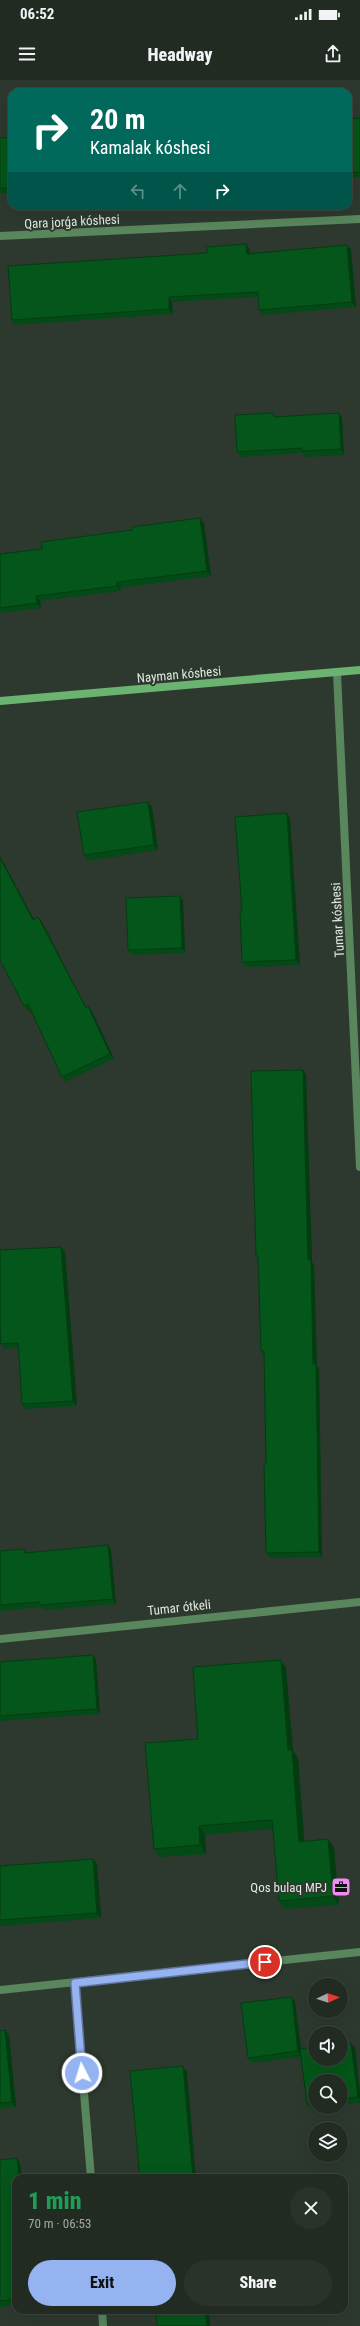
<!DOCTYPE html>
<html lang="en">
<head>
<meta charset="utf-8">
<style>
  body { margin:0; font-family:"Roboto Condensed",sans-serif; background:#2a332a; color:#f1f3f6; height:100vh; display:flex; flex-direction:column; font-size:15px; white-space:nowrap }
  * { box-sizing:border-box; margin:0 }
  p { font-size:13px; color:#a2a7a5 }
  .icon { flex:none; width:22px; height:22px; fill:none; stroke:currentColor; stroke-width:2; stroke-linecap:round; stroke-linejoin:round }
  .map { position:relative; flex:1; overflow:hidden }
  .drawer { position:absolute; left:12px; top:2094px; width:336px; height:140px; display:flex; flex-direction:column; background:#222b22; border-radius:12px; box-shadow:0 4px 16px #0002,0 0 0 1px #3f4740 }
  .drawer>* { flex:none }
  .top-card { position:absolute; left:8px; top:8px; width:344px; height:122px; border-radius:12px; box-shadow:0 4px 16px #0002,0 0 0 1px #3f4740; background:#00695c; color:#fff; overflow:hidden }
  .needle { width:26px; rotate:86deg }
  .tools { position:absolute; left:308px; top:1898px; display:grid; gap:8px }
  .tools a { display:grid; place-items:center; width:40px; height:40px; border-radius:50%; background:#222b22; box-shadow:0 4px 16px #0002,0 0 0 1px #3f4740; font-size:20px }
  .pin { position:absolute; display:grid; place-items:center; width:34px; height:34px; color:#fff; margin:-17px; border:2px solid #fff; border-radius:50%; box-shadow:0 1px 4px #0007 }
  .me { position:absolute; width:44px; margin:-22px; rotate:355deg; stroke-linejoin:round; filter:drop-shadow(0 0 3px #0008) }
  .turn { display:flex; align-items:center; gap:14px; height:84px; padding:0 16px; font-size:18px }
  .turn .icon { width:52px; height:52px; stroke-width:2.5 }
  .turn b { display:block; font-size:28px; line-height:34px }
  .lanes { display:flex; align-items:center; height:38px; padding:0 16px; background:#0003; justify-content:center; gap:20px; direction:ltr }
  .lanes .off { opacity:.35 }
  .round { display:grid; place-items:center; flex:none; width:42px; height:42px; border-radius:21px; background:#2a332a }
  .headline { display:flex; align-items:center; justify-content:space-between; height:68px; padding:0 16px }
  h1 { font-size:24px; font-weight:800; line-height:30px; color:#1e9e55 }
  .cta { display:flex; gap:8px; margin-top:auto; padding:8px 16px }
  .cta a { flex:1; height:46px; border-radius:24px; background:#95b2f1; color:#111; font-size:16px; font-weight:800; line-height:46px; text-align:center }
  .cta a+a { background:#2a332a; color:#f1f3f6 }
  .status { display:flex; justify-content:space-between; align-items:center; height:28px; padding:0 20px; background:#222b22; direction:ltr }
  .status svg { height:11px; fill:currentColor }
  header { display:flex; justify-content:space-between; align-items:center; height:52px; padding:0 16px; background:#222b22; font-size:18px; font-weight:800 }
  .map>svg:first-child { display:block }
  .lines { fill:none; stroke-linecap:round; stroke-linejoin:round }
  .street { stroke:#59865c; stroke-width:8 }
  .secondary { stroke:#6ab370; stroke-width:8 }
  .wall { fill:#044a16 }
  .shaded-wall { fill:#043c12 }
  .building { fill:#05561a; stroke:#043c12 }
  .route-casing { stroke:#61749d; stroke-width:10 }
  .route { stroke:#95b2f1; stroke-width:7 }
  .labels { text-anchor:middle; stroke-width:4; stroke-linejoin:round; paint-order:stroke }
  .street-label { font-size:13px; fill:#e0e7e0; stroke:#2d392e }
  .poi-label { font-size:13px; fill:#e0e7e0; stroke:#2d392e; text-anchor:end }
</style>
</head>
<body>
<div class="status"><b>06:52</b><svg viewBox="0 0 49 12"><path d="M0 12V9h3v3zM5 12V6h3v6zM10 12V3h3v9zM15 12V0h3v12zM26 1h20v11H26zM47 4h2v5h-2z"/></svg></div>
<header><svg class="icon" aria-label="menu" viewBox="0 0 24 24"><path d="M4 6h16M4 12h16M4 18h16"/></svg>Headway<svg class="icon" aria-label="share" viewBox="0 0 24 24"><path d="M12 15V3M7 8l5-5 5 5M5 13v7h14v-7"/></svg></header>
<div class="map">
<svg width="360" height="2246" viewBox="0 0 360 2246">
  <rect width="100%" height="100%" fill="#2d392e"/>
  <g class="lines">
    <!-- street -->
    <g class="street">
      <polyline points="0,156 360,139"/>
      <polyline points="337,593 360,1087"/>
      <polyline points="0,1559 360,1522"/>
      <polyline points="75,1903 91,2098"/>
      <polyline points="0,1910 360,1872"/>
      <polyline points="102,2230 103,2246"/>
    </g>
    <!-- secondary -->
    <polyline class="secondary" points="0,621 360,590"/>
  </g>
  <!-- wall -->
  <g class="wall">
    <polygon points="360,38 360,97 348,98 348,39"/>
    <polygon points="12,57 12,113 0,113 0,58"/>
    <polygon points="246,164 250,170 250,173 347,165 351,170 356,227 263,235 259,230 258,217 172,222 173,234 15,245 12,240 207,173"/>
    <polygon points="339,333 342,338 344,375 305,377 303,373 241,377 237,372 276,337"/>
    <polygon points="204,443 211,496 120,508 121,511 40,521 41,528 0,533 0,474 42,469"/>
    <polygon points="152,727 158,770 88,781 84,775"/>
    <polygon points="290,738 300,885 246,887 242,882 242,830"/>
    <polygon points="183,821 185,873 132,875 128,870"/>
    <polygon points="38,837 42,842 86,927 88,926 92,931 114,979 65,1002 62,997 31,930 28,931 24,926 34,840"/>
    <polygon points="306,995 312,1182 314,1185 317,1285 319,1289 322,1477 270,1478 266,1473 266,1383 264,1276 261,1271 258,1179 256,1176"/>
    <polygon points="61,1167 65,1172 77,1326 25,1329 22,1324 18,1268 5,1269 1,1264"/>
    <polygon points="24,1469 27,1473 111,1470 116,1524 44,1530 42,1527 0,1531 0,1471"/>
    <polygon points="93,1575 96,1580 100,1634 0,1641 0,1582"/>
    <polygon points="286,1588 293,1671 298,1678 304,1761 328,1759 334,1768 339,1825 285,1829 279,1821 273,1749 205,1755 206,1774 159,1777 154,1769 198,1659"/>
    <polygon points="93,1779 97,1784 101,1838 0,1846 0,1786"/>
    <polygon points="292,1917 295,1922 301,1969 351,1963 355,1968 360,2011 360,2023 341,2025 341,2001 315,2001 315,2027 325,2027 311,2029 307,2024 301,1977 251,1983 248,1978"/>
    <polygon points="0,1951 9,1955 16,2027 0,2029"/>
    <polygon points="0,2080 20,2083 22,2098 16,2098 16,2225 0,2227"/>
    <polygon points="209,2230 155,2236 152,2231"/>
  </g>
  <!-- shaded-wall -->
  <g class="shaded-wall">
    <polygon points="246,164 250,170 250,179 247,174"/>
    <polygon points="347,165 351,170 356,227 352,222"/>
    <polygon points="169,217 172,222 173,234 169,229"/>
    <polygon points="339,333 342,338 344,375 341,369"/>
    <polygon points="200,438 204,443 211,496 207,491"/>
    <polygon points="117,502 120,508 121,511 117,506"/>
    <polygon points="36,516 40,521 41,528 37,523"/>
    <polygon points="148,722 152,727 158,770 154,765"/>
    <polygon points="287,733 290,738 300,885 296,880"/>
    <polygon points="0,776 37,845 33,840 0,778"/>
    <polygon points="180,816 183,821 185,873 182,868"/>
    <polygon points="38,837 42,842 89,933 86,928"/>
    <polygon points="88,926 92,931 114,979 110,974"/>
    <polygon points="303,990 306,995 312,1182 314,1185 317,1285 319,1289 322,1477 319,1472 313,1284 308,1180"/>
    <polygon points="61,1167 65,1172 77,1326 73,1321"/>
    <polygon points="108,1465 111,1470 116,1524 113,1519"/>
    <polygon points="93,1575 96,1580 100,1634 97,1629"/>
    <polygon points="281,1580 286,1588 293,1671 298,1678 305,1770 299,1762 288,1670"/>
    <polygon points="199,1746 205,1755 206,1774 200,1765"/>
    <polygon points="328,1759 334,1768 339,1825 333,1816"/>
    <polygon points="93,1779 97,1784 101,1838 97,1833"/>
    <polygon points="292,1917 295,1922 302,1977 298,1971"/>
    <polygon points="5,1950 9,1955 16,2027 12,2022"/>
    <polygon points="351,1963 355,1968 360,2011 360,2020 358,2017"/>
    <polygon points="183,1986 187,1992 196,2098 193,2098"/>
    <polygon points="17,2078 20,2083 22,2098 19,2098"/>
    <polygon points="205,2230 209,2230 210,2246 207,2246"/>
  </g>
  <!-- building -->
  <g class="building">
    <polygon points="360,38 360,92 348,93 348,39"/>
    <polygon points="12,57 12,108 0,108 0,58"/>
    <polygon points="246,164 247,174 347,165 352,222 259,230 258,212 169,217 169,229 12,240 8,186 207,173 207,167"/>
    <polygon points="273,333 274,337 339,333 341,369 302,371 302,368 237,372 235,335"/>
    <polygon points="200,438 207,491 117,502 117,506 36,516 37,523 0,528 0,474 42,469 41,462 132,450 132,447"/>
    <polygon points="148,722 154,765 84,775 77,732"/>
    <polygon points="287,733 296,880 242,882 240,830 242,830 235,737"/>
    <polygon points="0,778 33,840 38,837 86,928 88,926 110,974 62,997 28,924 24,926 0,880"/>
    <polygon points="180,816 182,868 128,870 126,818"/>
    <polygon points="303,990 308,1180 311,1180 313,1284 316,1284 319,1472 266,1473 264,1383 266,1383 264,1271 261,1271 258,1176 256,1176 251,991"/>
    <polygon points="61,1167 73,1321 22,1324 18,1263 1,1264 0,1248 0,1170"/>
    <polygon points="108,1465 113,1519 40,1525 40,1522 0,1525 0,1471 24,1469 25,1473"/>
    <polygon points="93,1575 97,1629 0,1636 0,1582"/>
    <polygon points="281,1580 288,1670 292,1670 299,1762 328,1759 333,1816 279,1821 272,1740 199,1746 200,1765 154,1769 145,1663 198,1659 193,1587"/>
    <polygon points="93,1779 97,1833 0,1840 0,1786"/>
    <polygon points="292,1917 298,1971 248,1978 241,1923"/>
    <polygon points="5,1950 12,2022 0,2023 0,1951"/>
    <polygon points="351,1963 358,2017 341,2019 341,2001 315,2001 315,2023 307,2024 300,1969 315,1967 315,1979 341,1979 341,1964"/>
    <polygon points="183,1986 193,2098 140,2098 130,1991"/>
    <polygon points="17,2078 19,2098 16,2098 16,2219 0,2221 0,2080"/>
    <polygon points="152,2230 205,2230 207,2246 157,2246 156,2231 152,2231"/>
  </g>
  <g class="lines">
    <!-- route casing -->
    <g class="route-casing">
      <polyline id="route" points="82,1993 75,1903 265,1882"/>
    </g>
    <!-- route -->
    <use href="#route" class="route"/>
  </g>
  <!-- icons -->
  <defs>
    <g id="office-square" transform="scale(1)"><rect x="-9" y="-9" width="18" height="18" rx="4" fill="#f18af4" stroke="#2d392e"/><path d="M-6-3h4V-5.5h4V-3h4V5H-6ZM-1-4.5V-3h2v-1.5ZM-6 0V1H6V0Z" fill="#111"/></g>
  </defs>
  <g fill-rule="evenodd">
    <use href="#office-square" x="341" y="1807"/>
  </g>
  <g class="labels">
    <!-- street labels -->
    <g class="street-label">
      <text transform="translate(72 141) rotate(-3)" y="5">Qara jorǵa kóshesi</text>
      <text transform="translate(179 594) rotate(-5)" y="5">Nayman kóshesi</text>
      <text transform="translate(337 840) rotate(-93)" y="5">Tumar kóshesi</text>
      <text transform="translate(179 1527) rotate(-6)" y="5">Tumar ótkeli</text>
    </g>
    <!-- poi labels -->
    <g class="poi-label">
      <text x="327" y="1812">Qos bulaq MPJ</text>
    </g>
  </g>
</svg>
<div class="tools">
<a><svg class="needle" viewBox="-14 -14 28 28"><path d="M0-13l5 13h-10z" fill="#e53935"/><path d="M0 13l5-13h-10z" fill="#a2a7a5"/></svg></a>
<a><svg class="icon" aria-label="sound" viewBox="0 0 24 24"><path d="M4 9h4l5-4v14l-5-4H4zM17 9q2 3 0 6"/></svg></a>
<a><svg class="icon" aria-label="search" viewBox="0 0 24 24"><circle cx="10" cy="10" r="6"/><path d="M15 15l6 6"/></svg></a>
<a><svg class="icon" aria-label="layers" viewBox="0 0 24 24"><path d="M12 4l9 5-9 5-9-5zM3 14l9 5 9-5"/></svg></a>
</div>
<div class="pin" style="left:265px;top:1882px;background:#d93025"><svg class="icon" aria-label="arrive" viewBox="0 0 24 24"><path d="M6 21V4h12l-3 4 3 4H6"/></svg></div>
<svg class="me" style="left:82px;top:1993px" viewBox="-20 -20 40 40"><circle r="17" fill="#95b2f1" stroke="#fff" stroke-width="3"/><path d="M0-11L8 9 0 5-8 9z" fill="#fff"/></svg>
<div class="top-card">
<div class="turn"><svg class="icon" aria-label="right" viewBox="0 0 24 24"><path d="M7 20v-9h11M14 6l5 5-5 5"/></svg><div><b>20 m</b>Kamalak kóshesi</div></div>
<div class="lanes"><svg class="icon off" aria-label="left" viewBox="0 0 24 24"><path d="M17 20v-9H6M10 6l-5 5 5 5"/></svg><svg class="icon off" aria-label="ahead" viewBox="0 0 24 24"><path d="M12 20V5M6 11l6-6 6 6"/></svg><svg class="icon" aria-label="right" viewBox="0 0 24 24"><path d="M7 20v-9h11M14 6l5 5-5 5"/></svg></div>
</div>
<section class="drawer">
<div class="headline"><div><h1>1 min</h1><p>70 m · 06:53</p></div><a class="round"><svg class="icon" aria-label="close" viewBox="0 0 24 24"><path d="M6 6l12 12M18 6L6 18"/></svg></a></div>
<div class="cta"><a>Exit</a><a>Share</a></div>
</section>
</div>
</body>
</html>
